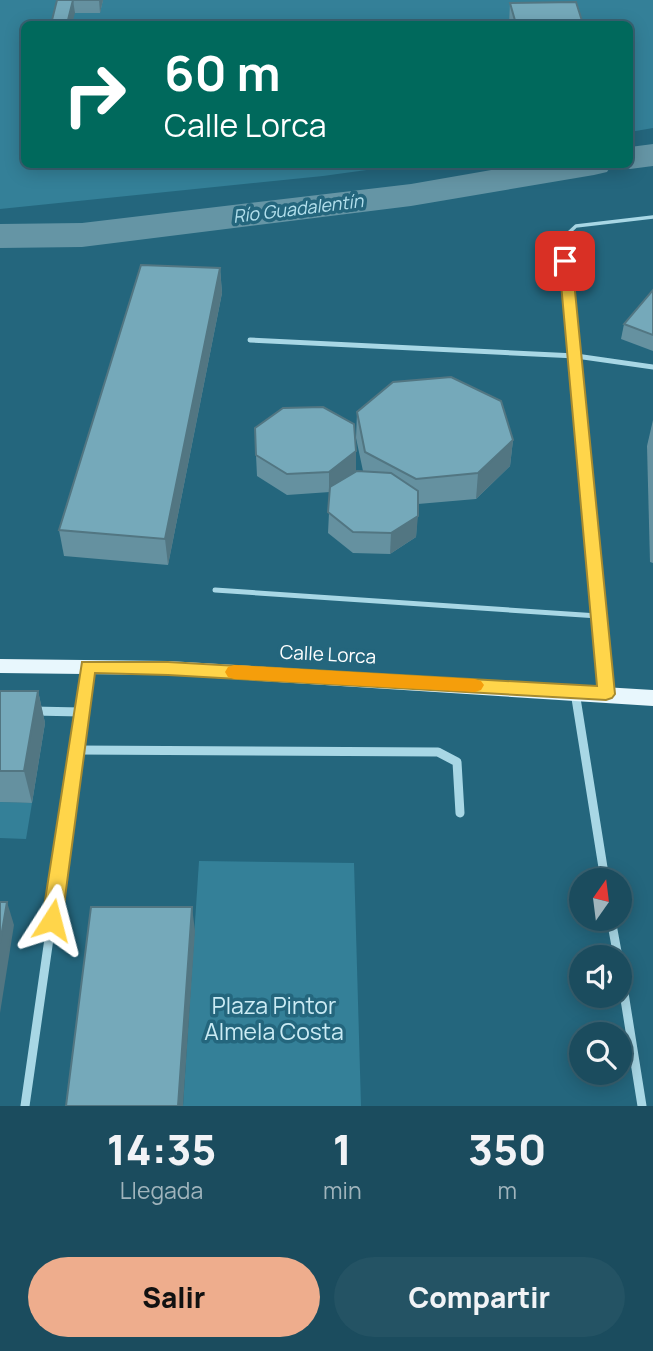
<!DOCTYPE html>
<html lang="es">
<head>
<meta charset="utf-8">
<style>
  body { margin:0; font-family:Manrope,sans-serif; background:#245364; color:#f1f3f6; height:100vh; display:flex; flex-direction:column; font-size:26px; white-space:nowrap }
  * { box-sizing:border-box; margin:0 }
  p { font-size:23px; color:#a0b4bc }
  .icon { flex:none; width:38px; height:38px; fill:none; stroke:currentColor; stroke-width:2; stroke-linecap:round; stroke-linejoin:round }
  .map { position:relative; height:1106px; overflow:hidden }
  .drawer { display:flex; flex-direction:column; background:#1b4c5e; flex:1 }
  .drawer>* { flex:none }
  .guide { position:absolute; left:21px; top:21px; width:612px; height:147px; border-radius:10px; box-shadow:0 4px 18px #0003,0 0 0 2px #396373; background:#00695c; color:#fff; overflow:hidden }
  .needle { width:46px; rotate:14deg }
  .tools { position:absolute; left:569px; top:868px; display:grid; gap:14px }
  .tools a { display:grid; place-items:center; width:63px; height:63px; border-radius:50%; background:#1b4c5e; box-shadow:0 4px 18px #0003,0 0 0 2px #396373; font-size:35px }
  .pin { position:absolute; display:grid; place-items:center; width:60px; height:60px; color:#fff; margin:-30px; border-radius:14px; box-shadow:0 4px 10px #0006 }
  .me { position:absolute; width:77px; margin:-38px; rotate:9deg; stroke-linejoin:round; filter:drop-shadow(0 0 5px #0008) }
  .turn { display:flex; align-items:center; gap:24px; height:147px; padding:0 28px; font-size:32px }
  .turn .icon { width:91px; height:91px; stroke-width:2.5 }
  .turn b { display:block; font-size:49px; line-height:60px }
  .eta { display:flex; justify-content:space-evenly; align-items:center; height:119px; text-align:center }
  .eta b { font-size:42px; font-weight:800; line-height:49px }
  .action { display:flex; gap:14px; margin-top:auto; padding:14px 28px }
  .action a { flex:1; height:80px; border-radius:42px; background:#eead8d; color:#111; font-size:28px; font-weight:800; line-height:80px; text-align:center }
  .action a+a { background:#245364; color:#f1f3f6 }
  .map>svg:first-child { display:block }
  .green { fill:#348098 }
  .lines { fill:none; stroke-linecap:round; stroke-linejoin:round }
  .river { fill:#6595a5; fill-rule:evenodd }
  .service-far2 { stroke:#a8d7e5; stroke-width:3.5 }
  .service-far1 { stroke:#a8d7e5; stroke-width:5 }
  .service { stroke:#a8d7e5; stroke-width:6 }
  .minor { stroke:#a8d7e5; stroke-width:9 }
  .primary { fill:#e8f7fd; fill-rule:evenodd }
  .wall { fill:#6591a0 }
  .shaded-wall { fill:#527682 }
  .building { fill:#75a9ba; stroke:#527682; stroke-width:2 }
  .route { fill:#ffd54a; stroke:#a68a30; stroke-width:2 }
  .slow { fill:#f59e0b }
  .labels { text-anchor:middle; stroke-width:7; stroke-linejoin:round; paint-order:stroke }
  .far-water-label { font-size:18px; font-style:italic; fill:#b3e0ed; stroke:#24667d }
  .street-label { font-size:19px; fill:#fff; stroke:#24667d }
  .near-park-label { font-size:23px; fill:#cbebf4; stroke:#24667d }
</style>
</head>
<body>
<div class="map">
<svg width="653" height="1106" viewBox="0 0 653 1106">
  <rect width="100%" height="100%" fill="#24667d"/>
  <!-- green -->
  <g class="green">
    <polygon points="0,0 653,0 653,128 630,132 630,24 24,24 24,164 403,165 323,176 0,209"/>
    <polygon points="0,802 32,803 26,839 0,838"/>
    <polygon points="199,861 354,863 361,1106 183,1106"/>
  </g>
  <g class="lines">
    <!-- river -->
    <g class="river">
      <polygon points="653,144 653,166 630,169 616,164 630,164 630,147"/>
      <polygon points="526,164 612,164 607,172 594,175 411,206 82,247 0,248 0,224 82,223 411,184"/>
    </g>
    <!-- service-far2 -->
    <polyline class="service-far2" points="568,281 563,238 576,226 653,217"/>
    <!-- service-far1 -->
    <g class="service-far1">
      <polyline points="568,279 576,356 653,367"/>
      <polyline points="250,340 576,356 601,642"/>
      <polyline points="215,590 598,616"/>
    </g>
    <!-- service -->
    <polyline class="service" points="601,640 606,694"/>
    <!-- minor -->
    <g class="minor">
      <polyline points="575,692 605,880"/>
      <polyline points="33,711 81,712"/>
      <polyline points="76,750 438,752 457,762 460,813"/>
      <polyline points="611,919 618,957"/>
      <polyline points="620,968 642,1106"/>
      <polyline points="25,1106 88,667"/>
    </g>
    <!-- primary -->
    <polygon class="primary" points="0,659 168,661 653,690 653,706 168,675 0,673"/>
  </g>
  <!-- wall -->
  <g class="wall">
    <polygon points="57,0 103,0 100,13 75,13"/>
    <polygon points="510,3 583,24 509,24"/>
    <polygon points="220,268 222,293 168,565 64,556 59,530"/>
    <polygon points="653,290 653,351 621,339 624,324"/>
    <polygon points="357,412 513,440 510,466 476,499 418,504 416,537 390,554 353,553 328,533 330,492 287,495 257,476 256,455 356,451 356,472 363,471 356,438"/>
    <polygon points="653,420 653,563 650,562 647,446"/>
    <polygon points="0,691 38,691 45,723 32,803 0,802"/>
  </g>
  <!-- shaded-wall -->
  <g class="shaded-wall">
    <polygon points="73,0 75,13 72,24 67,24"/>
    <polygon points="99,0 103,0 100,13"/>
    <polygon points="220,268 222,293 168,565 165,539"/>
    <polygon points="513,440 510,466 476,499 478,473"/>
    <polygon points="356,451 356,472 329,493 329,472"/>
    <polygon points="418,516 416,537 390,554 391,533"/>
    <polygon points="38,691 45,723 32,803 24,771"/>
    <polygon points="7,902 14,925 0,1013 0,943"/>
    <polygon points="192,907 195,931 183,1106 178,1106"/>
  </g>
  <!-- building -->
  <g class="building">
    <polygon points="57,0 99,0 73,0 67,24 51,24"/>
    <polygon points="576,2 583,24 516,24 510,3"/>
    <polygon points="141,265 220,268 165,539 59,530"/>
    <polygon points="653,290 653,335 624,324"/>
    <polygon points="451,377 501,401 513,440 478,473 416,479 365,452 357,412 393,382"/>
    <polygon points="323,407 354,424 356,451 329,472 287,474 256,455 255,428 283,408"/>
    <polygon points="357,471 391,473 418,491 418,516 391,533 353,532 328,512 330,487"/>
    <polygon points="0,691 38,691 24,771 0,771"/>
    <polygon points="0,902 7,902 0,943"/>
    <polygon points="91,907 192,907 178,1106 66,1106"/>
  </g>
  <!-- route -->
  <polygon class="route" points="565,258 572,261 615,694 612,698 606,700 168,675 95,673 62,920 59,926 52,929 45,926 42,920 82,662 168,662 597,686 559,261"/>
  <!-- slow -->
  <polygon class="slow" points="234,665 475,679 481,681 484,685 481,690 475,692 234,679 228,677 225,672 228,667"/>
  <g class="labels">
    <!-- far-water labels -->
    <g class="far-water-label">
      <text transform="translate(298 209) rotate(-7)" y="6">Río Guadalentín</text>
    </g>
    <!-- street labels -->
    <g class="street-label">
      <text transform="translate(328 654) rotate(3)" y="7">Calle Lorca</text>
    </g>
    <!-- near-park labels -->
    <g class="near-park-label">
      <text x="274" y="1014">Plaza Pintor<tspan x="274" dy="26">Almela Costa</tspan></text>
    </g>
  </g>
</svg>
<div class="tools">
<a><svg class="needle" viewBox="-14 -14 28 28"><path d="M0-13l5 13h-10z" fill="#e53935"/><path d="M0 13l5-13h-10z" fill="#a0b4bc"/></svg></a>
<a><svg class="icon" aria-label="sound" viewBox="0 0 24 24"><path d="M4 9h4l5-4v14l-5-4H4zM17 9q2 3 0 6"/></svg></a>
<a><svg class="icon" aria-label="search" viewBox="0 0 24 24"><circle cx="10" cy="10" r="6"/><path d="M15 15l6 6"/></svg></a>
</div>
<div class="pin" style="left:565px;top:261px;background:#d93025"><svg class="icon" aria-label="arrive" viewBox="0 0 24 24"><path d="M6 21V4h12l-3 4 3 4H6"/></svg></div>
<svg class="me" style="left:52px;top:920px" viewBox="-20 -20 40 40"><path d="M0-17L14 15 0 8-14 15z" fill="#ffd54a" stroke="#fff" stroke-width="4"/></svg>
<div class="guide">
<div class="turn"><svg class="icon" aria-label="right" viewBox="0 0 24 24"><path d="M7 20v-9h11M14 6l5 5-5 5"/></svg><div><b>60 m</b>Calle Lorca</div></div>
</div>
</div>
<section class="drawer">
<div class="eta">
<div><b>14:35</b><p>Llegada</p></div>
<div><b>1</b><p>min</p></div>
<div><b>350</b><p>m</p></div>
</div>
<div class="action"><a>Salir</a><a>Compartir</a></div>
</section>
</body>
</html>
